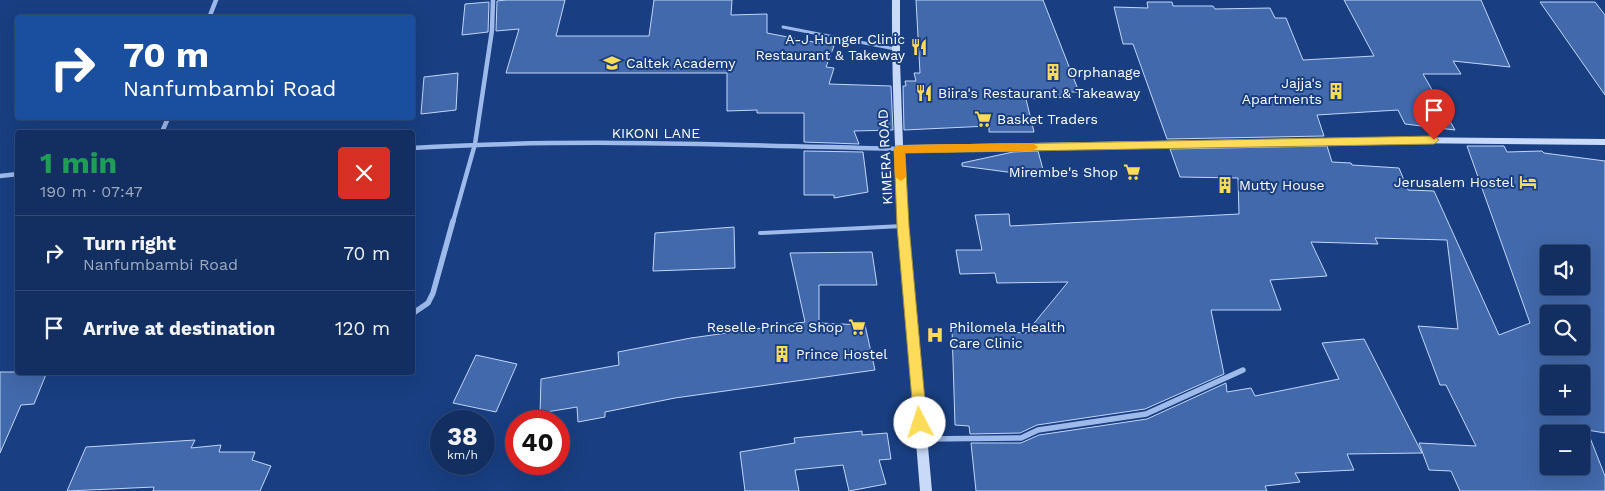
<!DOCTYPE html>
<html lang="en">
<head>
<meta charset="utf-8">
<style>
  body { margin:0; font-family:"Work Sans",sans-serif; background:#1c3768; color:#f1f3f6; height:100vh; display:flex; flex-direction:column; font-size:19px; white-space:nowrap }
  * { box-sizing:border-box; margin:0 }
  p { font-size:16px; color:#9da9be }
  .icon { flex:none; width:28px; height:28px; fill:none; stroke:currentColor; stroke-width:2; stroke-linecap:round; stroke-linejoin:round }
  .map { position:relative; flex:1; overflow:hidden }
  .panel { position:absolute; left:15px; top:130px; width:400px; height:245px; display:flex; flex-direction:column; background:#132f62; border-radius:5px; box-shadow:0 5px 20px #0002,0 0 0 1px #324a77 }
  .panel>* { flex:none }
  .guide { position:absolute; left:15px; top:15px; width:400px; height:105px; border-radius:5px; box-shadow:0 5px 20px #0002,0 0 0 1px #324a77; background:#1a4fa0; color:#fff; overflow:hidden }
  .buttons { position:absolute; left:1540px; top:245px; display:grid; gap:10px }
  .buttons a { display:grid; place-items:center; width:50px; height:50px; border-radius:5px; background:#132f62; box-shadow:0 5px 20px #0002,0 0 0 1px #324a77; font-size:25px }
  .speed { position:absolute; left:430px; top:410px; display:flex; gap:10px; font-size:25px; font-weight:700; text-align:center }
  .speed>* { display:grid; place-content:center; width:65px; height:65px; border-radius:50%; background:#132f62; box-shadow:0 5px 20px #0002,0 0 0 1px #324a77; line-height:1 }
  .speed small { font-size:12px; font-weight:400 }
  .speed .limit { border:8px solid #d22; background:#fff; color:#111 }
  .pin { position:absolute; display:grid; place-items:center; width:42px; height:42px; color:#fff; margin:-51px -21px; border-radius:50% 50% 50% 0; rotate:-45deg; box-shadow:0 0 5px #0007 }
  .pin .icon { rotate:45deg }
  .me { position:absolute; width:55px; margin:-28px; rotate:355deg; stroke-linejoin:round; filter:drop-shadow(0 0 4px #0008) }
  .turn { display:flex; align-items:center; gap:18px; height:105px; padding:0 25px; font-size:22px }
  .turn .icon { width:65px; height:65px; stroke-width:2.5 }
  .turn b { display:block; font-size:35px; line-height:42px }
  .round { display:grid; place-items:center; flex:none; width:52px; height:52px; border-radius:5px; background:#1c3768 }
  .overview { display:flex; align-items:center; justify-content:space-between; height:85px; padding:0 25px }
  h1 { font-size:30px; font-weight:700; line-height:38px; color:#1e9e55 }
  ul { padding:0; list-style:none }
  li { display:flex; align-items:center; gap:15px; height:75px; padding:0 25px; border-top:1px solid #324a77 }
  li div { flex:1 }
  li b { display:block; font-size:19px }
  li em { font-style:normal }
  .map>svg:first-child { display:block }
  .building { fill:#4269ab; stroke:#c2d6f8; fill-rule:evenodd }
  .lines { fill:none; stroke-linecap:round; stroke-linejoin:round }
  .lane-far1 { stroke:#9dbaeb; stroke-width:3 }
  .lane { stroke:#9dbaeb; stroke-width:4 }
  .street-far1 { stroke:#9dbaeb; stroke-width:4.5 }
  .street { stroke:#9dbaeb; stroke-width:5.5 }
  .secondary { fill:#c9daf8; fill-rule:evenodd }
  .route { fill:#fedb58; stroke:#a58e39 }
  .slow { fill:#f59e0b }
  .labels { text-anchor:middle; stroke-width:4; stroke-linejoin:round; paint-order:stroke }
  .poi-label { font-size:14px; fill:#fff; stroke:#193f82; text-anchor:start }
  .street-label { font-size:14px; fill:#fff; stroke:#193f82 }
</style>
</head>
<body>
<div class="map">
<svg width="1605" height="491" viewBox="0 0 1605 491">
  <rect width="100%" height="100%" fill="#193f82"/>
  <!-- building -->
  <g class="building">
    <polygon points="506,0 565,0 556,36 649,36 654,0 732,0 731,15 767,14 767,33 834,46 826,67 834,68 829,84 891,86 893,130 854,131 859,144 804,142 804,113 757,113 757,110 727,111 727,73 506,73 519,29 496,31 497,1"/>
    <polygon points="916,0 1043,0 1079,92 1071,92 1072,97 1026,99 1034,132 989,132 989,126 904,130 903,86 906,86 905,81 916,81 914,73 920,73"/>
    <polygon points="1344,0 1481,0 1510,67 1453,61 1461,74 1423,74 1455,130 1405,124 1398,110 1317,115 1324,136 1167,139 1133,44 1123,44 1114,7 1148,8 1147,2 1172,2 1173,6 1213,6 1215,9 1270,8 1275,18 1286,18 1303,60 1374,56"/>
    <polygon points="489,2 488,32 462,35 465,4"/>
    <polygon points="1540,2 1595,2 1605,15 1605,95"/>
    <polygon points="458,73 456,110 421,114 424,77"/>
    <path d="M 1327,146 L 1332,162 L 1351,163 L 1352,165 L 1399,168 L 1408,190 L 1434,191 L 1499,335 L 1530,323 L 1467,146 L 1504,146 L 1507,152 L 1542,151 L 1544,153 L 1605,161 L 1605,433 L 1587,430 L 1605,476 L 1605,491 L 1460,491 L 1451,471 L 1429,470 L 1419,443 L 1476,446 L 1446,385 L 1440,385 L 1418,326 L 1458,329 L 1447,240 L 1375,238 L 1378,244 L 1311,242 L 1327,276 L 1270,280 L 1281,310 L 1211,310 L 1224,374 L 1145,409 L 1037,425 L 1020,433 L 970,434 L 969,426 L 955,425 L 952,329 L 1026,333 L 1068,282 L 997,283 L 995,273 L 960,274 L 956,250 L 982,250 L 975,215 L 1009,214 L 1010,226 L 1239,214 L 1238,178 L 1180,177 L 1170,149 ZM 1549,254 L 1581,254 L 1581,286 L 1549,286 ZM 1549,314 L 1581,314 L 1581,346 L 1549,346 ZM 1549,374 L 1581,374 L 1581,406 L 1549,406 ZM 1549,434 L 1581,434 L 1581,466 L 1549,466 Z"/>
    <polygon points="804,151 863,152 868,192 834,198 834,195 804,195"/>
    <polygon points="1038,151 1045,177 962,166 962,163 1013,152"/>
    <polygon points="734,227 735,268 653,271 655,233"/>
    <polygon points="872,252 877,285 819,285 819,323 865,325 875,370 675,398 605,412 605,417 578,422 577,407 540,413 541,379 619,365 618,352 691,338 805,322 790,253"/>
    <polygon points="1364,339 1422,453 1347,454 1354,470 1295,473 1300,482 1265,486 1267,491 976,491 971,443 1021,443 1039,435 1147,419 1226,383 1227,392 1251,388 1255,396 1339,379 1322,343"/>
    <polygon points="476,355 517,364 496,412 453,403"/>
    <polygon points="0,372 47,372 34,404 21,405 0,453"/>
    <polygon points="862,431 862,435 887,433 891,459 879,460 886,484 849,491 843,465 795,470 799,491 745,491 740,452 795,443 794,438"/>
    <polygon points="195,440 191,448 221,445 219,452 255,452 252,460 271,466 260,491 153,491 154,487 67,491 86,447"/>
  </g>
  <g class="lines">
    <!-- lane-far1 -->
    <polyline class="lane-far1" points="783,27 895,49"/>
    <!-- lane -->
    <polyline class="lane" points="760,233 903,226"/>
    <!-- street-far1 -->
    <g class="street-far1">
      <polyline points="209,18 216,0"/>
      <polyline points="162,132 168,118"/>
      <path d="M 412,148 C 574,138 738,145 900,149"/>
      <polyline points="0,176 18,174"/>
      <polyline points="453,222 475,144 492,30 493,0"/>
    </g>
    <!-- street -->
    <g class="street">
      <polyline points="412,314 428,303 433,293 453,221"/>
      <polyline points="922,439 1021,438 1038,430 1146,414 1243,370"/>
    </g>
    <!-- secondary -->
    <path class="secondary" d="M 892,0 L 900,0 L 900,61 L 903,145 L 1396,137 L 1605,139 L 1605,145 L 1396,143 L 904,152 L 910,246 L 932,491 L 920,491 C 907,327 891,164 892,0 Z"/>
  </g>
  <!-- route -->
  <polygon class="route" points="1434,136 1439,140 1434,144 905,153 909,226 927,423 925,427 920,429 916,427 914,423 897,226 894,149 896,146"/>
  <!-- slow -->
  <polygon class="slow" points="1033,143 1038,147 1033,151 905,153 906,177 901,181 895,177 894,149 900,145"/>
  <!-- icons -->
  <defs>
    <g id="restaurant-bare" transform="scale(1.35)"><path d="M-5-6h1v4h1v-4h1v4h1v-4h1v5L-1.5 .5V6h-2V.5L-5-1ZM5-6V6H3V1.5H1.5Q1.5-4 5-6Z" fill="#fedb58" stroke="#193f82" stroke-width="2.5" paint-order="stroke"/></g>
    <g id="school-bare" transform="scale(1.35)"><path d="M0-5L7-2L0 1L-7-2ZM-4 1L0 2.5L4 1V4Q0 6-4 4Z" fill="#fedb58" stroke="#193f82" stroke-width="2.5" paint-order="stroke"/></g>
    <g id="building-bare" transform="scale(1.35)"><path d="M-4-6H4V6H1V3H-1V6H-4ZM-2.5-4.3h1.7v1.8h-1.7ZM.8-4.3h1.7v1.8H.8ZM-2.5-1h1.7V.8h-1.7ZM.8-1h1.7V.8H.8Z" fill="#fedb58" stroke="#193f82" stroke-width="2.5" paint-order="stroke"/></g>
    <g id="supermarket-bare" transform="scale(1.35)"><path d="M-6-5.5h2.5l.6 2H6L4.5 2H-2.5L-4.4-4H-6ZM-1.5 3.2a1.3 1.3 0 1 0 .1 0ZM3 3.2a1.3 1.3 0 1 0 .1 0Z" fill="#fedb58" stroke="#193f82" stroke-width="2.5" paint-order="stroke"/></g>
    <g id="hotel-bare" transform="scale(1.35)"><path d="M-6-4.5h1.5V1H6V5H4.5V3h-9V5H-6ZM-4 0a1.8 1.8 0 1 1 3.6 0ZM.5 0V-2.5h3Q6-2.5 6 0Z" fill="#fedb58" stroke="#193f82" stroke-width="2.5" paint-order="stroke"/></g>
    <g id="hospital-bare" transform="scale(1.35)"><path d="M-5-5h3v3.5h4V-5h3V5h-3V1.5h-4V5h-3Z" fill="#fedb58" stroke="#193f82" stroke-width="2.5" paint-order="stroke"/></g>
  </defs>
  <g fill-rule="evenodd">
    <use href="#restaurant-bare" x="919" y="47"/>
    <use href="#school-bare" x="612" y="63"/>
    <use href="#building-bare" x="1053" y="72"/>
    <use href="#building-bare" x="1336" y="91"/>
    <use href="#restaurant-bare" x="924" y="93"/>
    <use href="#supermarket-bare" x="983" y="119"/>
    <use href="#supermarket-bare" x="1132" y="172"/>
    <use href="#hotel-bare" x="1528" y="182"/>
    <use href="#building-bare" x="1225" y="185"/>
    <use href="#supermarket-bare" x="857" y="327"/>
    <use href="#hospital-bare" x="935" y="335"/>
    <use href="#building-bare" x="782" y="354"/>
  </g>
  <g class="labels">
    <!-- poi labels -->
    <g class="poi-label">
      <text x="905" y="44" text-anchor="end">A-J Hunger Clinic<tspan x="905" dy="16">Restaurant &amp; Takeway</tspan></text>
      <text x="626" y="68">Caltek Academy</text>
      <text x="1067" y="77">Orphanage</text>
      <text x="1322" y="88" text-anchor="end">Jajja's<tspan x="1322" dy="16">Apartments</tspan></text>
      <text x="938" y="98">Biira's Restaurant &amp; Takeaway</text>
      <text x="997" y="124">Basket Traders</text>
      <text x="1118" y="177" text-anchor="end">Mirembe's Shop</text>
      <text x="1514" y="187" text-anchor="end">Jerusalem Hostel</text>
      <text x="1239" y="190">Mutty House</text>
      <text x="843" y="332" text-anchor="end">Reselle Prince Shop</text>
      <text x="949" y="332">Philomela Health<tspan x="949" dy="16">Care Clinic</tspan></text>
      <text x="796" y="359">Prince Hostel</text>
    </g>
    <!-- street labels -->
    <g class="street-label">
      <text x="656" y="138">KIKONI LANE</text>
      <text transform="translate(885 157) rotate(-93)" y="5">KIMERA ROAD</text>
    </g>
  </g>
</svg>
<div class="buttons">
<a><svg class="icon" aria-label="sound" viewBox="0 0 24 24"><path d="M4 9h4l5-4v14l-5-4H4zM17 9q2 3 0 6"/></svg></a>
<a><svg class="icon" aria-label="search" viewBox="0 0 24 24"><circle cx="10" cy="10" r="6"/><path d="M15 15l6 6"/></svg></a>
<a>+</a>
<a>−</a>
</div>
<div class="speed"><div>38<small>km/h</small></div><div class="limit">40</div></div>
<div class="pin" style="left:1434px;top:140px;background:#d93025"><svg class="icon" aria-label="arrive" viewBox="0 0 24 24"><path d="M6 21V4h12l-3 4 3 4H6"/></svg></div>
<svg class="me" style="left:920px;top:423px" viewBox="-20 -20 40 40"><circle r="19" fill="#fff"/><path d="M0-13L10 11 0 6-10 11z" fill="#fedb58"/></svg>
<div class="guide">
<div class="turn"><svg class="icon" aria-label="right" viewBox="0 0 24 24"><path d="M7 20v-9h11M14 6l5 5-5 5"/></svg><div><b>70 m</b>Nanfumbambi Road</div></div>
</div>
<section class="panel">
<div class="overview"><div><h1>1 min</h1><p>190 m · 07:47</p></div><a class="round" style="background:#d93025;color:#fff"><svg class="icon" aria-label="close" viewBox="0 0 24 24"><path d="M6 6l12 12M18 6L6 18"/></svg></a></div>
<ul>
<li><svg class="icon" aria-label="right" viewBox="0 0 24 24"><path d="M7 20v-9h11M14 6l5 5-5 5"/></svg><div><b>Turn right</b><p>Nanfumbambi Road</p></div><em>70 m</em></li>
<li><svg class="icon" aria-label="arrive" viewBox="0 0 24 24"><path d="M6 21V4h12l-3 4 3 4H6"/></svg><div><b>Arrive at destination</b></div><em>120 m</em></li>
</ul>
</section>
</div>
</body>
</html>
